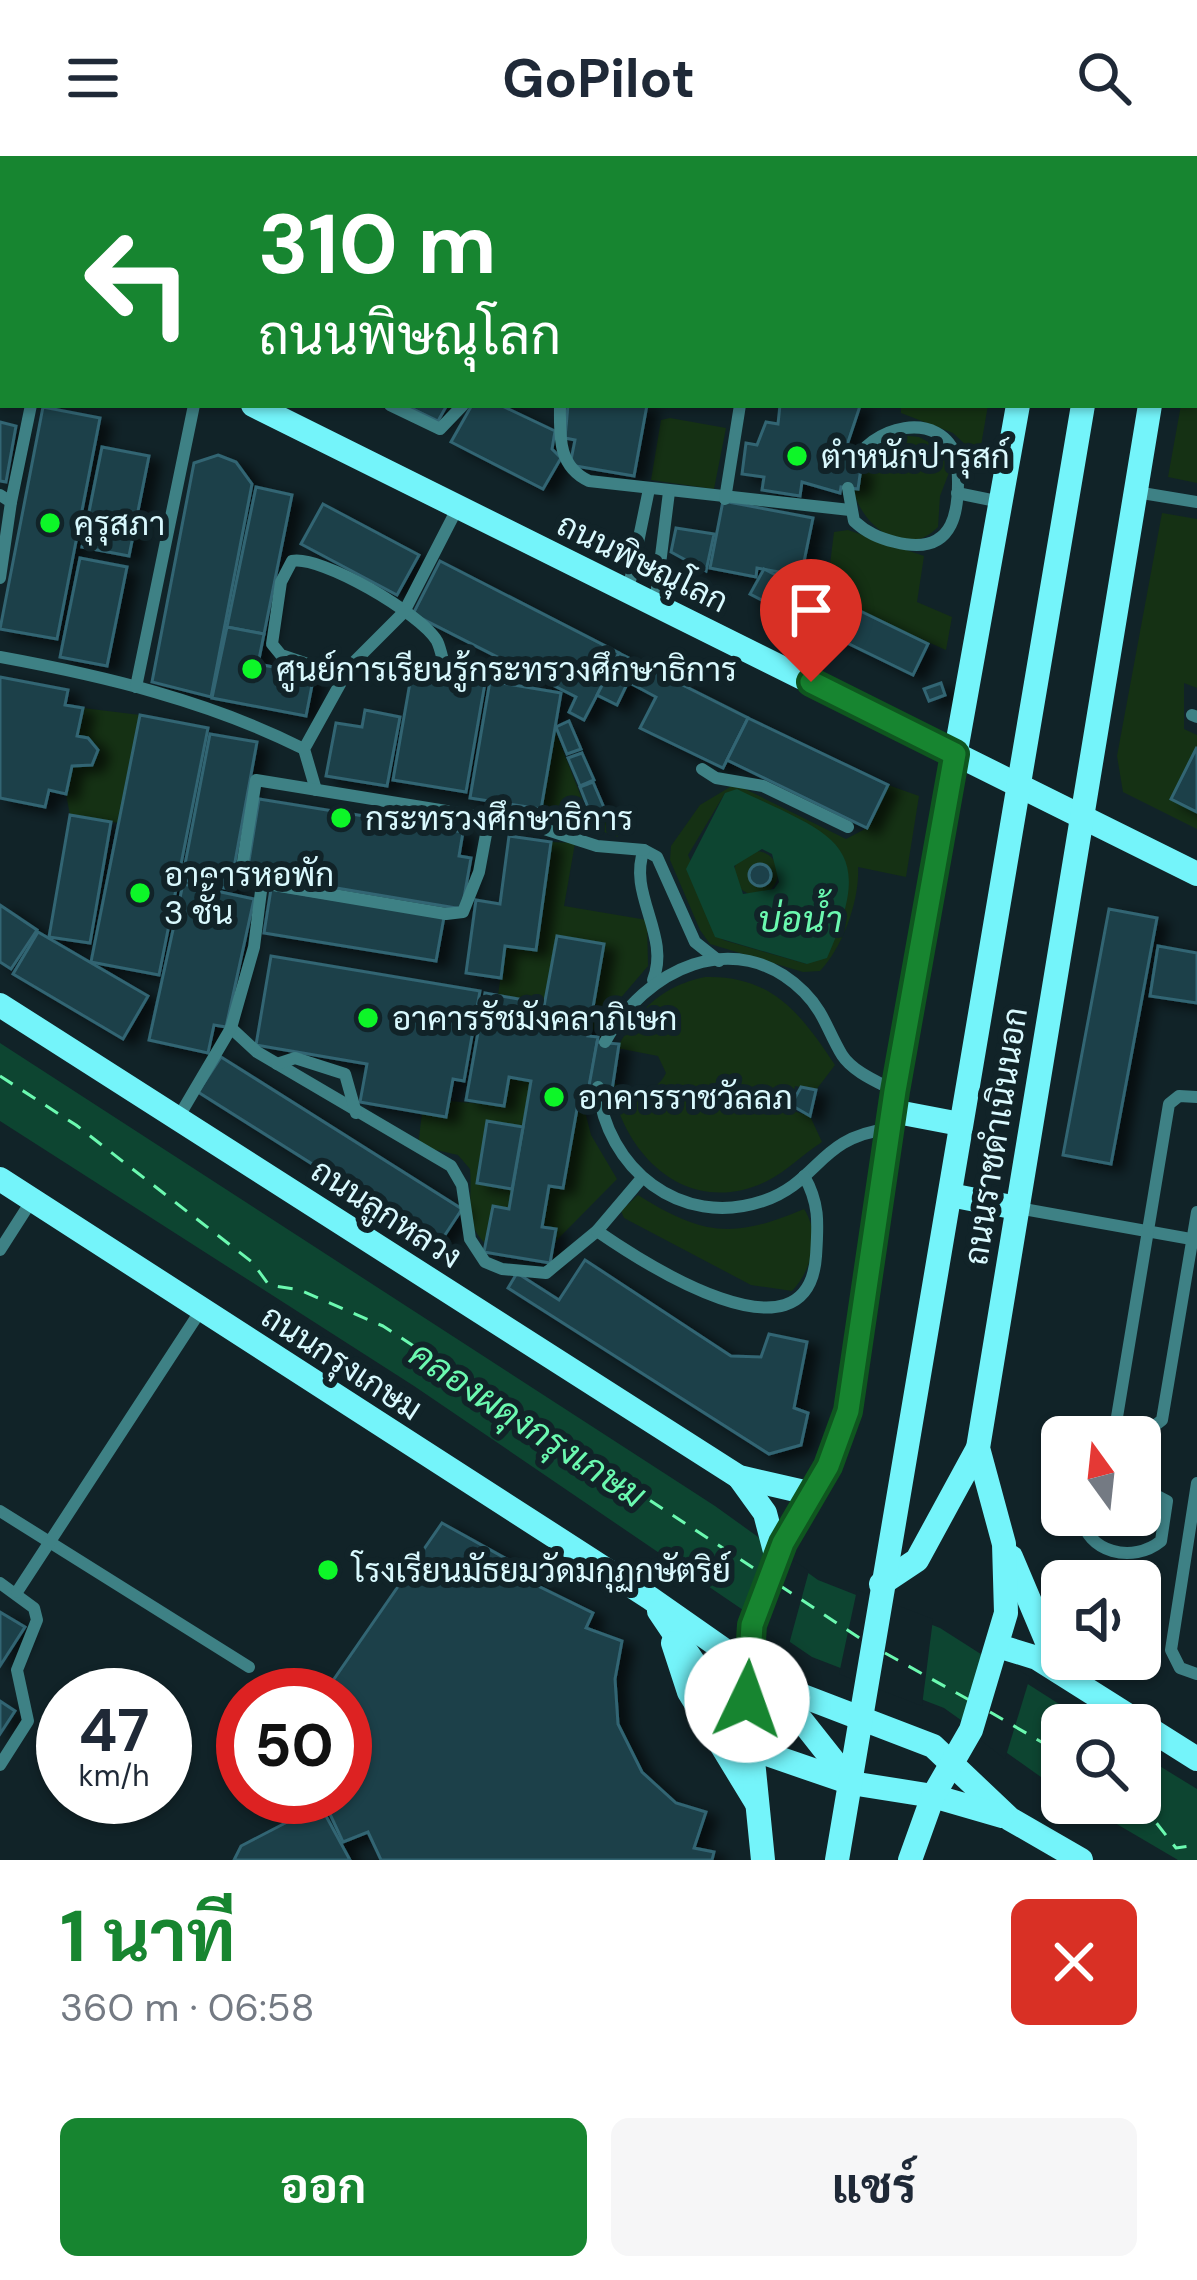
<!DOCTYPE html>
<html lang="th">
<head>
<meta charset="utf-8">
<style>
  body { margin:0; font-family:"DM Sans",Sarabun,sans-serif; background:#f6f6f7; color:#1f2937; height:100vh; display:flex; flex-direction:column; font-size:45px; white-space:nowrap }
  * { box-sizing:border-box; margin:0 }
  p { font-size:39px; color:#747a83 }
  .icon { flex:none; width:66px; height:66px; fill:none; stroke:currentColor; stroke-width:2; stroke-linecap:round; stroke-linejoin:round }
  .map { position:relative; height:1704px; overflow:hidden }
  .side { display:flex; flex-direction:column; background:#fff; flex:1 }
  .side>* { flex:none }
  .hud { position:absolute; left:0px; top:0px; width:1197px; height:252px; box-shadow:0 3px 9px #0004; background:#178530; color:#fff; overflow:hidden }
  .needle { width:78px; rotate:345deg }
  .fabs { position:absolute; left:1041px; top:1260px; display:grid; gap:24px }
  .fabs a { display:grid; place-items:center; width:120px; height:120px; border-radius:18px; background:#fff; box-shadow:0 3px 9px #0004; font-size:60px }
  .speed { position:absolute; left:36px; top:1512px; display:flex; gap:24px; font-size:60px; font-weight:700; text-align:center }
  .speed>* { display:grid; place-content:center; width:156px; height:156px; border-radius:50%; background:#fff; box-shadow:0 3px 9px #0004; line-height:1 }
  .speed small { font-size:30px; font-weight:400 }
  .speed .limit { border:18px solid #d22; background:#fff; color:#111 }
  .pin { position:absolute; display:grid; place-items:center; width:102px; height:102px; color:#fff; margin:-123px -51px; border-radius:50% 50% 50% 0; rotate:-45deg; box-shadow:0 0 12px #0007 }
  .pin .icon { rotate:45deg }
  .me { position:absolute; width:132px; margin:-66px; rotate:3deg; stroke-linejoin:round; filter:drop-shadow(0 0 9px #0008) }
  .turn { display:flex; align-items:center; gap:42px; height:252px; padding:0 60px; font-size:54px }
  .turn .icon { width:156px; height:156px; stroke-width:2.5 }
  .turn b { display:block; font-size:84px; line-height:102px }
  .round { display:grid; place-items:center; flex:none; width:126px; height:126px; border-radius:18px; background:#f6f6f7 }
  .overview { display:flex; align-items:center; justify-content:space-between; height:204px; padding:0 60px }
  h1 { font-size:72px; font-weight:700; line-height:90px; color:#178530 }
  .action { display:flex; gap:24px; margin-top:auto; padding:24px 60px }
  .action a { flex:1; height:138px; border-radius:18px; background:#178530; color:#fff; font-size:48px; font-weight:700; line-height:138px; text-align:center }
  .action a+a { background:#f6f6f7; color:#1f2937 }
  header { display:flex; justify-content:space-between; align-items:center; height:156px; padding:0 60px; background:#fff; font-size:54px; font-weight:700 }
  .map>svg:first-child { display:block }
  .green { fill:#153114; fill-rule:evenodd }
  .water { fill:#0d4531; fill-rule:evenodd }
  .pier { fill:#112328 }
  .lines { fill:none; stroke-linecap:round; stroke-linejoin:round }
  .ferry { stroke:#6bf9b0; stroke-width:3; stroke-dasharray:15 12; stroke-linecap:butt }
  .building { fill:#1e3f48; stroke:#316573; stroke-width:3; filter:url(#shadow) }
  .lane { stroke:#3e8185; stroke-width:12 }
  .secondary { stroke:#74f4fa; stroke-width:24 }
  .route-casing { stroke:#0f561f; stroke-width:30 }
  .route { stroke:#178530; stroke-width:21 }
  .poi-dot { fill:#0df628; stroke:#112328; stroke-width:4.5 }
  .labels { text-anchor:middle; stroke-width:12; stroke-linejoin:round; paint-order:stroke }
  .poi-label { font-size:33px; fill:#d9f9fe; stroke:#112328; text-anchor:start }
  .street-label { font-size:33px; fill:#d9f9fe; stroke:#112328 }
  .water-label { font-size:36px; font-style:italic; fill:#6bf9b0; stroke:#112328 }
</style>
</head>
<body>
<header><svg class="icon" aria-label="menu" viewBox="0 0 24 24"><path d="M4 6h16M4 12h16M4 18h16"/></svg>GoPilot<svg class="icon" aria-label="search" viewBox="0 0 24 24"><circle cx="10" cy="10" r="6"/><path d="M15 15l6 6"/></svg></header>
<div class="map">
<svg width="1197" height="1704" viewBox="0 0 1197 1704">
  <defs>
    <filter id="shadow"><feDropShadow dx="11" dy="6" stdDeviation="6" flood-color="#0009"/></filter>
  </defs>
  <rect width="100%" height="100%" fill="#112328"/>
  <!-- green -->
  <g class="green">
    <polygon points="1197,164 1197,327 1168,321 1181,249 1194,249"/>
    <polygon points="901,249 988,249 979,301 953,277 901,257"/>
    <polygon points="670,262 726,272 714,333 651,324 661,264"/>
    <path d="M 900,279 L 919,281 L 943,294 L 950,314 L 940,340 L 938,371 C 905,405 861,369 853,333 L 858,333 L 861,313 L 856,312 L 886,283 Z"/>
    <polygon points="1162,357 1197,363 1197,532 1184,527 1184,573 1197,579 1197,673 1123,636 1117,600"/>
    <polygon points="848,374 924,400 917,446 952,461 946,494 826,441 834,376"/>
    <polygon points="83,552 140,559 118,667 70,659 66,638 72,610 92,609 97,602 94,587 77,580"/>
    <polygon points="555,574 589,661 608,655 618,681 541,653"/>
    <path d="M 735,628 L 846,683 L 867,672 L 888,629 L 919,640 L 906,721 L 858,711 C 860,743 843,791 820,815 L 803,816 L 710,788 L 700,774 L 670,704 L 671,690 L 700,649 ZM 725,637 L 844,764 L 807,808 L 723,784 L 688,699 Z"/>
    <polygon points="551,686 575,687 564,750 647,764 648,810 588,880 603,788 557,781 540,872 520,868 524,844 498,839 505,790 536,794"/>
    <circle cx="756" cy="717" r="22"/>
    <path d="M 705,821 C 772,819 801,858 835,909 L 816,934 L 795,930 L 790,954 L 810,960 L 822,986 C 803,998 787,1015 767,1025 C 689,1063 624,1001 611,927 C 633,931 655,941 666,917 L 658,900 L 617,892 C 638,854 662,830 705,821 Z"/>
    <path d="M 509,921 L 531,925 L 523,971 L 488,965 L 477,1027 L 512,1033 L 509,1053 L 493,1051 L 486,1088 C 463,1068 473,1040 470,1013 L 458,999 L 418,990 L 422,957 L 449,945 L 504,950 Z"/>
    <polygon points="580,936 591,979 617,1023 554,1087 556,1074 542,1071 549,1030 563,1031"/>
    <path d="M 638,1039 C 703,1080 734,1083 804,1053 C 821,1079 812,1114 792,1135 L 751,1129 L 624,1062 L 621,1055 Z"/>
  </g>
  <!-- water -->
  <g class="water">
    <path d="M 737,633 C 834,680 879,686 827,802 L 807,808 L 715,781 L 686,713 L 725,637 ZM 762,693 L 772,698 L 779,726 L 774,733 L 743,738 L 734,710 Z"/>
    <polygon points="0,887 715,1350 818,1424 940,1472 1092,1569 1062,1569 1062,1636 944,1552 812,1501 414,1230 0,965"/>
    <polygon points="1140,1598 1197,1633 1197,1704 1178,1704 1081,1647 1140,1647"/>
  </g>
  <!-- pier -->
  <g class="pier">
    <polygon points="769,1387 809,1415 788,1492 742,1460"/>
    <polygon points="857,1434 933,1463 922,1550 839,1518"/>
    <polygon points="988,1495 1030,1521 1005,1603 965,1572"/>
  </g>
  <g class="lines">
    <!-- ferry -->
    <g class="ferry">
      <polyline points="0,920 76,969 252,1106 269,1129 300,1134 383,1170 761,1417"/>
      <polyline points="779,1429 861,1483"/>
      <polyline points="885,1497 971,1545"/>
      <polyline points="990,1556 1062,1598"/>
      <polyline points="1140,1646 1176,1692 1197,1689"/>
    </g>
  </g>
  <!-- building -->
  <g class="building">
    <polygon points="460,0 589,0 589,3"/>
    <polygon points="405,249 447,249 438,265"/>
    <polygon points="472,249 500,249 555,275 552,293 561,302 543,333 451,286"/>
    <polygon points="568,249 647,249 634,320 570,309 575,284 565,282"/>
    <polygon points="780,249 860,250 847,289 849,311 861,312 858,333 841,331 840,337 802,326 800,340 762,334 764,321 742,318 746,287 757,289 766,266 778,268"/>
    <polygon points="43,251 100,262 57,483 0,473"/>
    <polygon points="0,266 16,270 6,326 0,325"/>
    <polygon points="102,291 149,300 129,400 82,391"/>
    <polygon points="218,299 236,306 252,328 211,541 152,526 194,307"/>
    <polygon points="256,331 292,339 264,478 227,471"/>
    <polygon points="723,345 813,362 801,420 757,412 756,421 710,412"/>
    <polygon points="323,348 419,399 397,439 301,388"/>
    <polygon points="676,372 714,378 706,415 671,396"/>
    <polygon points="80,402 127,411 107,510 60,501"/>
    <polygon points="440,405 619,497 584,564 569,556 576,541 413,458"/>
    <polygon points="764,413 849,457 836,482 750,438"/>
    <polygon points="852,451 928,488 913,519 837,482"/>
    <polygon points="227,471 264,478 258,508 314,519 306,560 212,542"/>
    <polygon points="619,497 748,562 723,612 640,572 656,541 628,526 617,549 597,539"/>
    <polygon points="412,515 485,527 466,636 393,624"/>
    <polygon points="0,521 68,534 65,549 83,552 77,580 88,582 98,594 92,609 72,610 66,638 49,634 45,651 0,642"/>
    <polygon points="490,525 561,537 541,653 470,642"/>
    <polygon points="941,527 945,539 929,545 924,533"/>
    <polygon points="365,554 400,561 387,630 326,620 336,567 362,571"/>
    <polygon points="140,559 208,572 159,819 91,806"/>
    <polygon points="748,562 888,629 867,672 727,604"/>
    <polygon points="569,565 581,593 567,598 556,571"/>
    <polygon points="210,578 257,586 230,733 182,724"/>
    <polygon points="1197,591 1197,656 1171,643"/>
    <polygon points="582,597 594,624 580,630 568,602"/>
    <polygon points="593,626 605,654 591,659 580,631"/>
    <polygon points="259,643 463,676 459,700 471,702 462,753 247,717"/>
    <polygon points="70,659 111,666 90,787 49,781"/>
    <polygon points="509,680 551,686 536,794 505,790 501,822 466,817 476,744 500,748"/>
    <circle cx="760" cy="719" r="11"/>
    <polygon points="183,728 254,743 226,871 214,869 208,897 149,884"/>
    <polygon points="271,733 444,761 436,805 264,777"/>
    <polygon points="0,749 37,774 11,813 0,806"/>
    <polygon points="1109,753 1157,762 1111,1008 1063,999"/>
    <polygon points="38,776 148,840 123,883 13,818"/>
    <polygon points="557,780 604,788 588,880 598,881 588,938 580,936 563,1032 549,1030 542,1071 556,1073 550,1107 484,1096 493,1050 509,1053 531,925 509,921 504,950 466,944 485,837 524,844 520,868 540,872"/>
    <polygon points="1158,790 1197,797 1197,847 1150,840"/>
    <polygon points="271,800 480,835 464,925 453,923 446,961 360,946 367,908 256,889"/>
    <polygon points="597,886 619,888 612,934 589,930"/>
    <polygon points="221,901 462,1053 439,1088 198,936"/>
    <polygon points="801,931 816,934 810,960 791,949"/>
    <polygon points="487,965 523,971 512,1033 477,1027"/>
    <polygon points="585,1104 731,1200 761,1201 769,1178 807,1186 794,1252 808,1257 801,1289 769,1298 508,1132 517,1117 559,1144"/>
    <polygon points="442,1367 532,1417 528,1425 593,1457 586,1472 622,1485 615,1523 618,1568 642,1616 676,1647 706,1656 694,1692 714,1696 712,1704 381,1704 368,1676 343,1686 322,1641 345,1641 345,1539 323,1539"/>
    <polygon points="0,1456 25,1471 0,1510"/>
    <polygon points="0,1545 15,1555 0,1578"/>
    <polygon points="320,1649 350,1704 234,1704 241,1690"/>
  </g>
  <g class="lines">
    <!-- lane -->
    <g class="lane">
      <polyline points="23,0 34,3"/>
      <polyline points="144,3 145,0"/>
      <polyline points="381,3 381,0"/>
      <polyline points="601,3 602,0"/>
      <polyline points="730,3 731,0"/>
      <polyline points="1194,86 1197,86"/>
      <polyline points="390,249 440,273 463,249"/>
      <path d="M 560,249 C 560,279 557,310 589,325 L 850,354"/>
      <path d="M 848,332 L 854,365 C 867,377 879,382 895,386 C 957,402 961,352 957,303 C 941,251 868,270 852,311"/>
      <polyline points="1136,336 1197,346"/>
      <polyline points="957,337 1001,346"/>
      <polyline points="0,339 11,346 0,422"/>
      <polyline points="725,343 740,249"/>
      <polyline points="11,346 31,249"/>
      <polyline points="628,435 649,333"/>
      <polyline points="655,448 669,336"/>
      <path d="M 0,501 C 104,520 209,545 304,593"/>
      <path d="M 343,520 L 281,499 L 272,488 L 281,426 L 292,405 C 321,399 420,457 437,485 C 442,495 443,510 448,520"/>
      <polyline points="136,531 194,249"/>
      <polyline points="1192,559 1197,561"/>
      <polyline points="702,613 716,622 763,630 848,671"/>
      <polyline points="316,634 304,593 350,510 404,456 458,351"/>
      <polyline points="262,727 446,758 463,756 479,716 489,662"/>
      <path d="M 653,824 C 671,780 627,737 644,694 L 657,701 L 695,786 L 719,805"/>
      <polyline points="231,872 257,896 451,1010 462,1029 470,1083 485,1106 502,1113 546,1117 597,1075 642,1022"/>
      <path d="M 605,886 C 644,814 735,768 804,836 C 824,856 828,876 842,899 C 853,916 878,926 895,935"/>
      <polyline points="277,908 295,902 345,918 356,957"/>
      <path d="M 598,931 C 606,1012 680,1073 763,1045 C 819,1026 819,981 888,973"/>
      <polyline points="178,962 231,872 254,791 262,727 240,724 256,624 532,669 597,690 644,694"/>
      <polyline points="1018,1052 1197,1084"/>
      <path d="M 597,1075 C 642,1106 808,1215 816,1100 C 818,1068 820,1048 804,1020"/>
      <polyline points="0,1094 32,1044"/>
      <polyline points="1127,1281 1117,1261 1169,948 1179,940 1197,941"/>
      <polyline points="1140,1281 1162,1264 1197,1056"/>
      <polyline points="1197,1327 1171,1494 1180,1512 1197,1518"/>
      <polyline points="0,1355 249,1511"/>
      <path d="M 1081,1359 C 1086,1397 1133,1408 1161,1385 L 1167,1345 L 1140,1331"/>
      <polyline points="0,1427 34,1452 37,1464 17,1514 28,1565 0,1609"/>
      <polyline points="17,1436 201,1154"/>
    </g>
    <!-- secondary -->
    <g class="secondary">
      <polyline points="1055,3 1055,0"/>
      <polyline points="1126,3 1126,0"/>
      <polyline points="1193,3 1193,0"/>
      <polyline points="0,125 3,126"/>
      <polyline points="253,249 1197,718"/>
      <polyline points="0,849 739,1321 813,1338"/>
      <polyline points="892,955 960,968"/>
      <polyline points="0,1023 650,1442 774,1529 933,1590 1010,1663 1081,1704"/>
      <polyline points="950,1039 1017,1052"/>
      <polyline points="739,1321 765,1357 777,1403"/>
      <polyline points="1011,1401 1058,1512"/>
      <polyline points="881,1428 917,1404 978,1292"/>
      <polyline points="659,1455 752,1593 851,1627 933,1640 1002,1660"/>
      <polyline points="673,1487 689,1536 756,1646"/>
      <polyline points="998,1490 1037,1502 1197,1603"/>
      <polyline points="779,1536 851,1627"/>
      <polyline points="763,1704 747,1544 753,1469 783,1387 828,1310 848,1255 895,935 1018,249"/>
      <polyline points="837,1704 1083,249"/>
      <polyline points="910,1704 933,1640 971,1574 1006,1457 1004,1388 978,1292 1150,249"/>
    </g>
  </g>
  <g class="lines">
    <!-- route casing -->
    <g class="route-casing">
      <polyline id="route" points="747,1544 752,1469 783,1387 828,1310 848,1255 895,935 955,598 811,526"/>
    </g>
    <!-- route -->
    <use href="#route" class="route"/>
  </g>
  <!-- markers -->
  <g class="poi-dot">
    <circle cx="797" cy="300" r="12"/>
    <circle cx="50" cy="367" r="12"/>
    <circle cx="252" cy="513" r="12"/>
    <circle cx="341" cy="662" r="12"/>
    <circle cx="140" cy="737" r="12"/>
    <circle cx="368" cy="862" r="12"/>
    <circle cx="554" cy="941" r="12"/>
    <circle cx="328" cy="1414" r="12"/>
  </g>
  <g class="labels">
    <!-- poi labels -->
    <g class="poi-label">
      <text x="821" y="312">ตำหนักปารุสก์</text>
      <text x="74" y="379">คุรุสภา</text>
      <text x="276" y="525">ศูนย์การเรียนรู้กระทรวงศึกษาธิการ</text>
      <text x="365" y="674">กระทรวงศึกษาธิการ</text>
      <text x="164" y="730">อาคารหอพัก<tspan x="164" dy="38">3 ชั้น</tspan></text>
      <text x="392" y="874">อาคารรัชมังคลาภิเษก</text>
      <text x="578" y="953">อาคารราชวัลลภ</text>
      <text x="352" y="1426">โรงเรียนมัธยมวัดมกุฏกษัตริย์</text>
    </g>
    <!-- street labels -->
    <g class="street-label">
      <text transform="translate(643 406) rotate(26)" y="12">ถนนพิษณุโลก</text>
      <text transform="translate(995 980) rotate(-81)" y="12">ถนนราชดำเนินนอก</text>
      <text transform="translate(387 1057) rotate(33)" y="12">ถนนลูกหลวง</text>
      <text transform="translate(342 1206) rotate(33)" y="12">ถนนกรุงเกษม</text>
    </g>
    <!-- water labels -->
    <g class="water-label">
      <text x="800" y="776">บ่อน้ำ</text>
      <text transform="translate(528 1268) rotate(33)" y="13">คลองผดุงกรุงเกษม</text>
    </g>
  </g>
</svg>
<div class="fabs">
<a><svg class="needle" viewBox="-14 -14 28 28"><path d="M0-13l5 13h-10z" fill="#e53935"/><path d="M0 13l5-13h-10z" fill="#747a83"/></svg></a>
<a><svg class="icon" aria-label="sound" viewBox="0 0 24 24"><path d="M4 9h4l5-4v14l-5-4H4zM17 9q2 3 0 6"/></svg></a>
<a><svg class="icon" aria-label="search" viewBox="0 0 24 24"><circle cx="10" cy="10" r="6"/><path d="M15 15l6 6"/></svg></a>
</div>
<div class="speed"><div>47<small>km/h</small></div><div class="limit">50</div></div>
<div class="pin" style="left:811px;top:526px;background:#d93025"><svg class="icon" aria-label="arrive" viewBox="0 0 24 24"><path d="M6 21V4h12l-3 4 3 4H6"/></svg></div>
<svg class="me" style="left:747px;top:1544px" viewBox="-20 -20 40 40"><circle r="19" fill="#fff"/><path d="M0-13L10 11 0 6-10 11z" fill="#178530"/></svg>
<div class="hud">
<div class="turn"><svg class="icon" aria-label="left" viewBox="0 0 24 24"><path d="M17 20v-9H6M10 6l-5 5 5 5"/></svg><div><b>310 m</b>ถนนพิษณุโลก</div></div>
</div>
</div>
<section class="side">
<div class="overview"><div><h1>1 นาที</h1><p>360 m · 06:58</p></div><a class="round" style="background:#d93025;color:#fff"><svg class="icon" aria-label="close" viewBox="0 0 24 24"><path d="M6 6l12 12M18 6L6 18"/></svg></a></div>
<div class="action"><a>ออก</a><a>แชร์</a></div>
</section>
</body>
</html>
